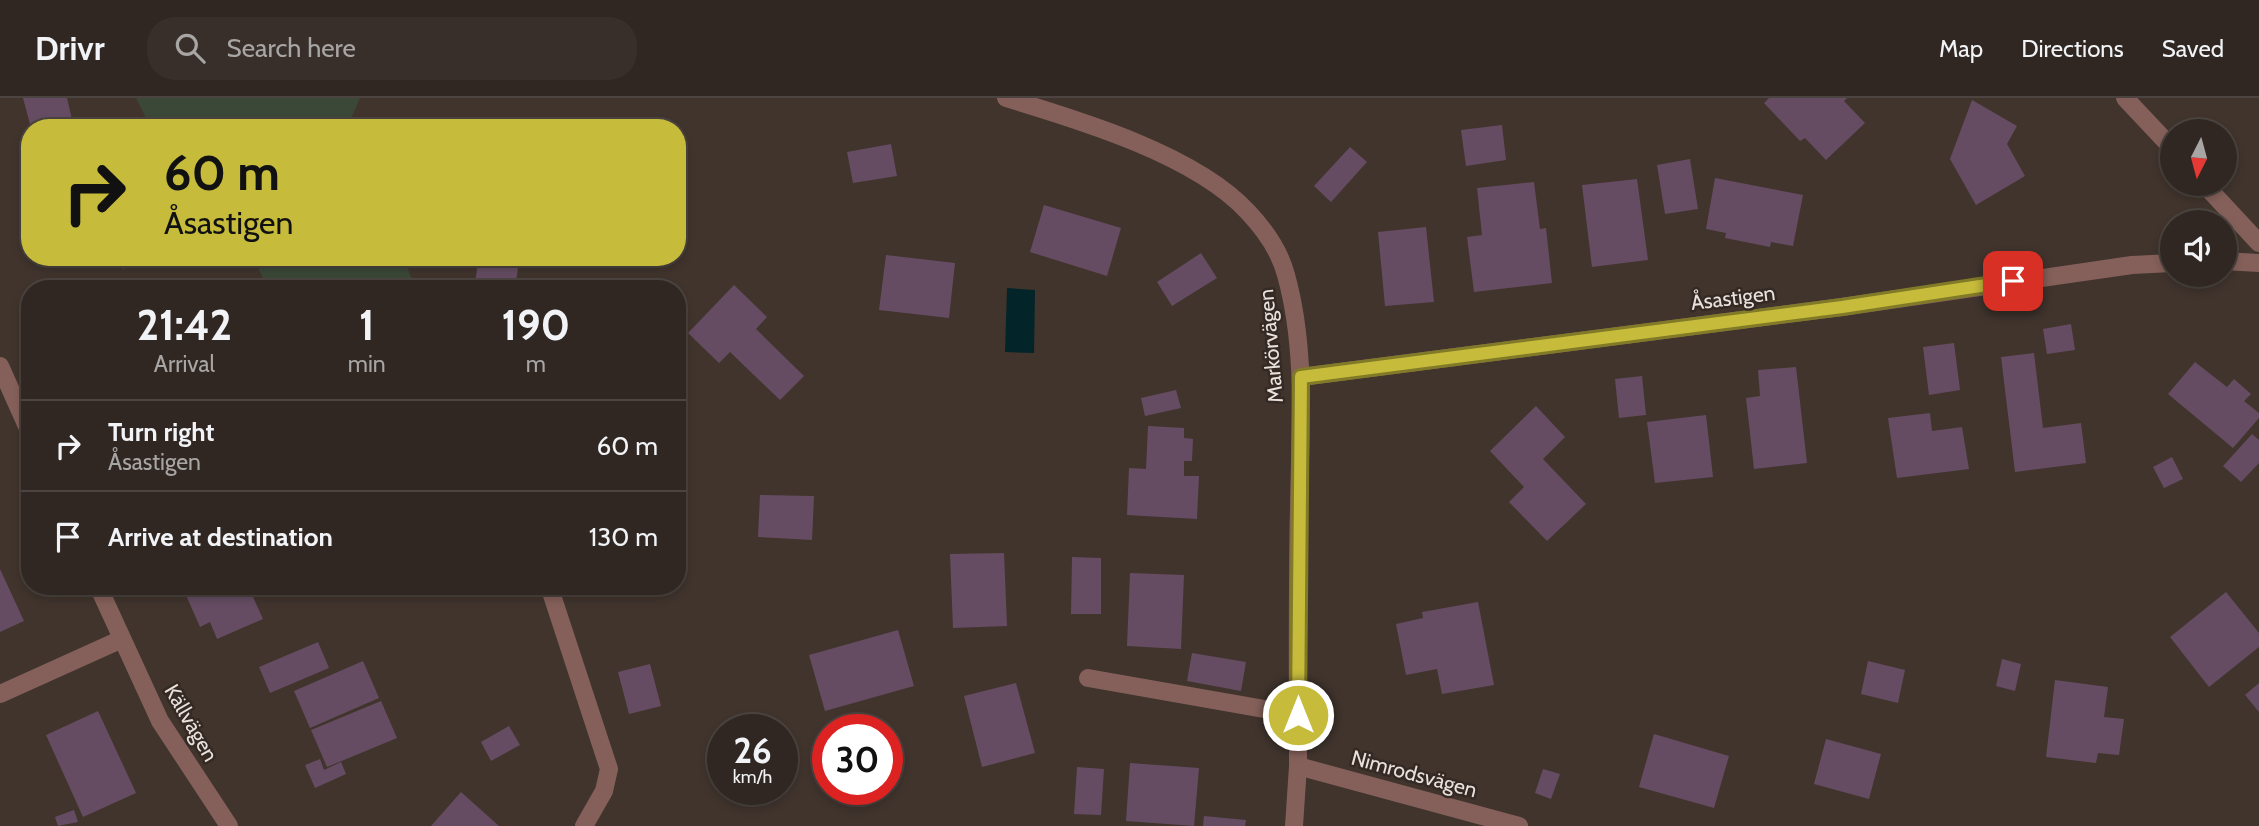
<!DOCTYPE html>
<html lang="en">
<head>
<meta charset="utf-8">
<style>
  body { margin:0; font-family:Cabin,sans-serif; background:#382f2a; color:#f1f3f6; height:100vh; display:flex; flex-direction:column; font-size:26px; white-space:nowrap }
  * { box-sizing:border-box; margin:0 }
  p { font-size:23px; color:#a8a5a5 }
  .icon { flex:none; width:38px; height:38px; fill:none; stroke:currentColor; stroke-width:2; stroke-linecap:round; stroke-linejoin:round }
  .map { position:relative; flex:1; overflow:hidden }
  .side { position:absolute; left:21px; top:182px; width:665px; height:315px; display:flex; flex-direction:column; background:#302722; border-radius:28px; box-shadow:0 4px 10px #0003,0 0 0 2px #4b4440 }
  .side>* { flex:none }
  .top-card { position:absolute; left:21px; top:21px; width:665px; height:147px; border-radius:28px; box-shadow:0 4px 10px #0003,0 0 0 2px #4b4440; background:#c7bb3c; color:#111; overflow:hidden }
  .needle { width:46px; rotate:186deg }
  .fabs { position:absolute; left:2160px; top:21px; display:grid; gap:14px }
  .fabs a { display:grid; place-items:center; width:77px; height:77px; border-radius:50%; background:#302722; box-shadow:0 4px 10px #0003,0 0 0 2px #4b4440; font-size:35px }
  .speed { position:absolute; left:707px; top:616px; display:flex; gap:14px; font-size:35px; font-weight:700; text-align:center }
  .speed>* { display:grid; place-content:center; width:91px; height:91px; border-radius:50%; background:#302722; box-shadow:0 4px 10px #0003,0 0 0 2px #4b4440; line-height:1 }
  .speed small { font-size:18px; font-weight:400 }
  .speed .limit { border:10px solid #d22; background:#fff; color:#111 }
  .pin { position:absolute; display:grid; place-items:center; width:60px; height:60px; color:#fff; margin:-30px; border-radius:14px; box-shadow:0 4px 10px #0006 }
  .me { position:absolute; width:77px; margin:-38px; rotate:0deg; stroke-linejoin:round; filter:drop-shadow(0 0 5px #0008) }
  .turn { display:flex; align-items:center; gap:24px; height:147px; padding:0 28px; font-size:32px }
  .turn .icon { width:91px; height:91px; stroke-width:2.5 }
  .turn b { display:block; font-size:49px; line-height:60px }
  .eta { display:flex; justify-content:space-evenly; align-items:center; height:119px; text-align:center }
  .eta b { font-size:42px; font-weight:800; line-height:49px }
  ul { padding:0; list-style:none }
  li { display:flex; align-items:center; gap:21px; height:91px; padding:0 28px; border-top:2px solid #4b4440 }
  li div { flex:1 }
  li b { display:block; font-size:26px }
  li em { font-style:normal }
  header { display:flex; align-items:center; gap:42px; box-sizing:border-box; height:98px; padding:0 35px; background:#302722; border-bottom:2px solid #4b4440 }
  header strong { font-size:33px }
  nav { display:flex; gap:38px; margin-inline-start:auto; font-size:24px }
  .search { width:490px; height:63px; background:#382f2a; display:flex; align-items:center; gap:18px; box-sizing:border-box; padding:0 24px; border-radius:28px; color:#a8a5a5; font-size:26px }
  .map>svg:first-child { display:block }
  .green { fill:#3b4837 }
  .water { fill:#03252a }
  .building { fill:#654c62 }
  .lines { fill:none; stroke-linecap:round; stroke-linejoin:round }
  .service { stroke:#85605a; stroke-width:18 }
  .minor { stroke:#85605a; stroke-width:18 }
  .tertiary { stroke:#85605a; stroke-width:18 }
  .route-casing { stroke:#817a27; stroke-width:18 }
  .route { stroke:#c7bb3c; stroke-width:12 }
  .labels { text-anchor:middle; stroke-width:5; stroke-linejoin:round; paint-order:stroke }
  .street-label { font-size:21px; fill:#e9e1dd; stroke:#352a23 }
</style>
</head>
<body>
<header>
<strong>Drivr</strong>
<div class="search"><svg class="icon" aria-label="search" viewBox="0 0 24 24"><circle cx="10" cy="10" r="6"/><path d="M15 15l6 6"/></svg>Search here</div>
<nav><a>Map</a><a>Directions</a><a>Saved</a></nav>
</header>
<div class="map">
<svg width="2259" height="728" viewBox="0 0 2259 728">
  <rect width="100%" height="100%" fill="#40342d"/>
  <!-- green -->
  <g class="green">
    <polygon points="136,0 360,0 347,30 151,30"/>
    <polygon points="253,159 403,159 416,191 268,191"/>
  </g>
  <!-- water -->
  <polygon class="water" points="1007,190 1035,192 1034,255 1005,254"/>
  <!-- building -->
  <g class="building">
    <polygon points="23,0 67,0 74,30 31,30"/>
    <polygon points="1769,0 1847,0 1844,3 1865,25 1826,62 1805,40 1800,43 1764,5"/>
    <polygon points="1972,2 2017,28 2007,46 2025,78 1976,107 1950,61"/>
    <polygon points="1502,27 1506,62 1466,68 1461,32"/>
    <polygon points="891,46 897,78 853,85 847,54"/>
    <polygon points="1350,49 1367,64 1331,104 1314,88"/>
    <polygon points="1690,61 1698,111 1665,116 1657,67"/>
    <polygon points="1715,80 1803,97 1793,148 1771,144 1770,149 1725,140 1726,135 1706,131"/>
    <polygon points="1637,81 1648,162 1592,169 1582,87"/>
    <polygon points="1534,84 1540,131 1546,130 1552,185 1474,194 1467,139 1482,137 1477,90"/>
    <polygon points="1044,107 1121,130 1107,178 1030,154"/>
    <polygon points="1426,129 1434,204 1385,208 1378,134"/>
    <polygon points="1201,155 1217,180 1172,208 1157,184"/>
    <polygon points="886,157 955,165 949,220 879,212"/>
    <polygon points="117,159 146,159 123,171"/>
    <polygon points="478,165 518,170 515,191 474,191"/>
    <polygon points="734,187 767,219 756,231 804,278 780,302 730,254 719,265 688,235"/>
    <polygon points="2071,226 2075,252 2047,256 2043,231"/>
    <polygon points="1954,245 1960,292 1929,297 1923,249"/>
    <polygon points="2034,255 2043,330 2081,325 2086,365 2015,374 2001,259"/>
    <polygon points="2195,264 2227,289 2234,281 2251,296 2244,303 2259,315 2259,320 2233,350 2168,296"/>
    <polygon points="1796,269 1807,365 1754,371 1746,300 1760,298 1758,272"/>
    <polygon points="1642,278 1646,317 1619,320 1615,281"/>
    <polygon points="1176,292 1181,310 1145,318 1141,300"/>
    <polygon points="1536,308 1565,339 1543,361 1586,406 1547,443 1509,404 1524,389 1490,353"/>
    <polygon points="1930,315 1932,333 1962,329 1969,371 1897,380 1888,320"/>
    <polygon points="1706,317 1713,379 1655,385 1647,324"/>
    <polygon points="1148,328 1184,330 1184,340 1193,341 1192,363 1184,363 1184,378 1199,378 1197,421 1127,417 1129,370 1146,371"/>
    <polygon points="2252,336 2259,342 2259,365 2241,384 2223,368"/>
    <polygon points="2172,359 2183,381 2164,390 2153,369"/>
    <polygon points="760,397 814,398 812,442 758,439"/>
    <polygon points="1004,455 1007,528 953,530 950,456"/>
    <polygon points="1072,459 1101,460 1101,516 1071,516"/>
    <polygon points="0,471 24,523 0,534"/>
    <polygon points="1130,475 1184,477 1181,551 1127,548"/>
    <polygon points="182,488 248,488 263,521 217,541 210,524 200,529"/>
    <polygon points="2226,494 2259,535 2259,549 2209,589 2170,539"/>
    <polygon points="1478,504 1494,587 1442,596 1437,571 1406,577 1396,526 1423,520 1422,514"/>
    <polygon points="898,532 914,588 825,613 809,557"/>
    <polygon points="318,544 329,570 270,595 259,569"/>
    <polygon points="1192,555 1246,564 1241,593 1187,583"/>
    <polygon points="2002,561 2021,566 2015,593 1996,588"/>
    <polygon points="363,563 379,600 310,630 294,593"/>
    <polygon points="1868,563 1905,572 1898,605 1861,596"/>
    <polygon points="650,566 661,608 629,616 618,574"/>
    <polygon points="2055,582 2108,589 2104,619 2124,621 2119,657 2098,655 2096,665 2046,659"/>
    <polygon points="1016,585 1035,655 982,669 964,598"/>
    <polygon points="2259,585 2259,614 2245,597"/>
    <polygon points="381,603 397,640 327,669 311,632"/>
    <polygon points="98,613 136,695 83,719 46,637"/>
    <polygon points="509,628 520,647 491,663 481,644"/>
    <polygon points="1654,636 1729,658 1714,710 1639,689"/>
    <polygon points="1826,641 1881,656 1869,701 1814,686"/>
    <polygon points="320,661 324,672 341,664 346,676 315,690 305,667"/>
    <polygon points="1130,665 1199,670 1194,728 1126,723"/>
    <polygon points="1077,669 1104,671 1101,717 1074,716"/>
    <polygon points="1543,671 1560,676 1551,701 1535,695"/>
    <polygon points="461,694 499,728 431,728"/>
    <polygon points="74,712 78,724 58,728 55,719"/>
    <polygon points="1204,718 1246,722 1245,728 1203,728"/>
  </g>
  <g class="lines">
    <!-- service -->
    <g class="service">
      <polyline points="1088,580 1298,617"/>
      <polyline points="0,596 122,541"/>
    </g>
    <!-- minor -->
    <g class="minor">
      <path d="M 1006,0 C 1079,22 1196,57 1248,114 C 1264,131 1280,154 1286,177 C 1307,252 1300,332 1299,408 C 1297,495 1298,581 1298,668 L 1294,728"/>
      <polyline points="2125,0 2172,50"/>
      <polyline points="2204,86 2259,145"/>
      <polyline points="2224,163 2259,165"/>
      <polyline points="1301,279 1842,209 2132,167 2172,165"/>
      <polyline points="549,488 609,671 604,693 584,728"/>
      <polyline points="1298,668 1519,728"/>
    </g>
    <!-- tertiary -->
    <g class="tertiary">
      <polyline points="0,268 30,335"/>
      <polyline points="98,488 160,623 229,728"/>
    </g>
  </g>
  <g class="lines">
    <!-- route casing -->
    <g class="route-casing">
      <polyline id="route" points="1298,617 1301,279 1842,209 2013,183"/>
    </g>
    <!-- route -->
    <use href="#route" class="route"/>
  </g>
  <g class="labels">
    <!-- street labels -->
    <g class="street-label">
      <text transform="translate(1733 200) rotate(-7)" y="7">Åsastigen</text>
      <text transform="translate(1271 248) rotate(-95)" y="7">Markörvägen</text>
      <text transform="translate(191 625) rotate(60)" y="7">Källvägen</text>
      <text transform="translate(1414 676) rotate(15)" y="7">Nimrodsvägen</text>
    </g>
  </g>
</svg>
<div class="fabs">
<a><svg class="needle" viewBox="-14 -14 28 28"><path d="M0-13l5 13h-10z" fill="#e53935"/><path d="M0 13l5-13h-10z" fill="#a8a5a5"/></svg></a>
<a><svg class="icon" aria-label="sound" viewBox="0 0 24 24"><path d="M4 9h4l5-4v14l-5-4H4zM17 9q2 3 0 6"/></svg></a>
</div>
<div class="speed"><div>26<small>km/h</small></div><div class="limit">30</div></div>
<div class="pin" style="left:2013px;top:183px;background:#d93025"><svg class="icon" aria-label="arrive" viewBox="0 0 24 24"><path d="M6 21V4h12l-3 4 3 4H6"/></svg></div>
<svg class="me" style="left:1298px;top:617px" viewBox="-20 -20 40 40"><circle r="17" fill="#c7bb3c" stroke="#fff" stroke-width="3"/><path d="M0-11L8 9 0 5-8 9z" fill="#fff"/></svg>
<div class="top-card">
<div class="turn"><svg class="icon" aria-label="right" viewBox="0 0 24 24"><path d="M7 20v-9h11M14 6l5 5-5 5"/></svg><div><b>60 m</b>Åsastigen</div></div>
</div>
<section class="side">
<div class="eta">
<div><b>21:42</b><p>Arrival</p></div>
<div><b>1</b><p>min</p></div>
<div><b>190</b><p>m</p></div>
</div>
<ul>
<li><svg class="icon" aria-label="right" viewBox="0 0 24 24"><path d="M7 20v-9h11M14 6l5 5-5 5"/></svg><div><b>Turn right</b><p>Åsastigen</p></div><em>60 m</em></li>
<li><svg class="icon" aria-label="arrive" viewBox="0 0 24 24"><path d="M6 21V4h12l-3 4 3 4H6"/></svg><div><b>Arrive at destination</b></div><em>130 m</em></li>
</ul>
</section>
</div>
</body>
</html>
